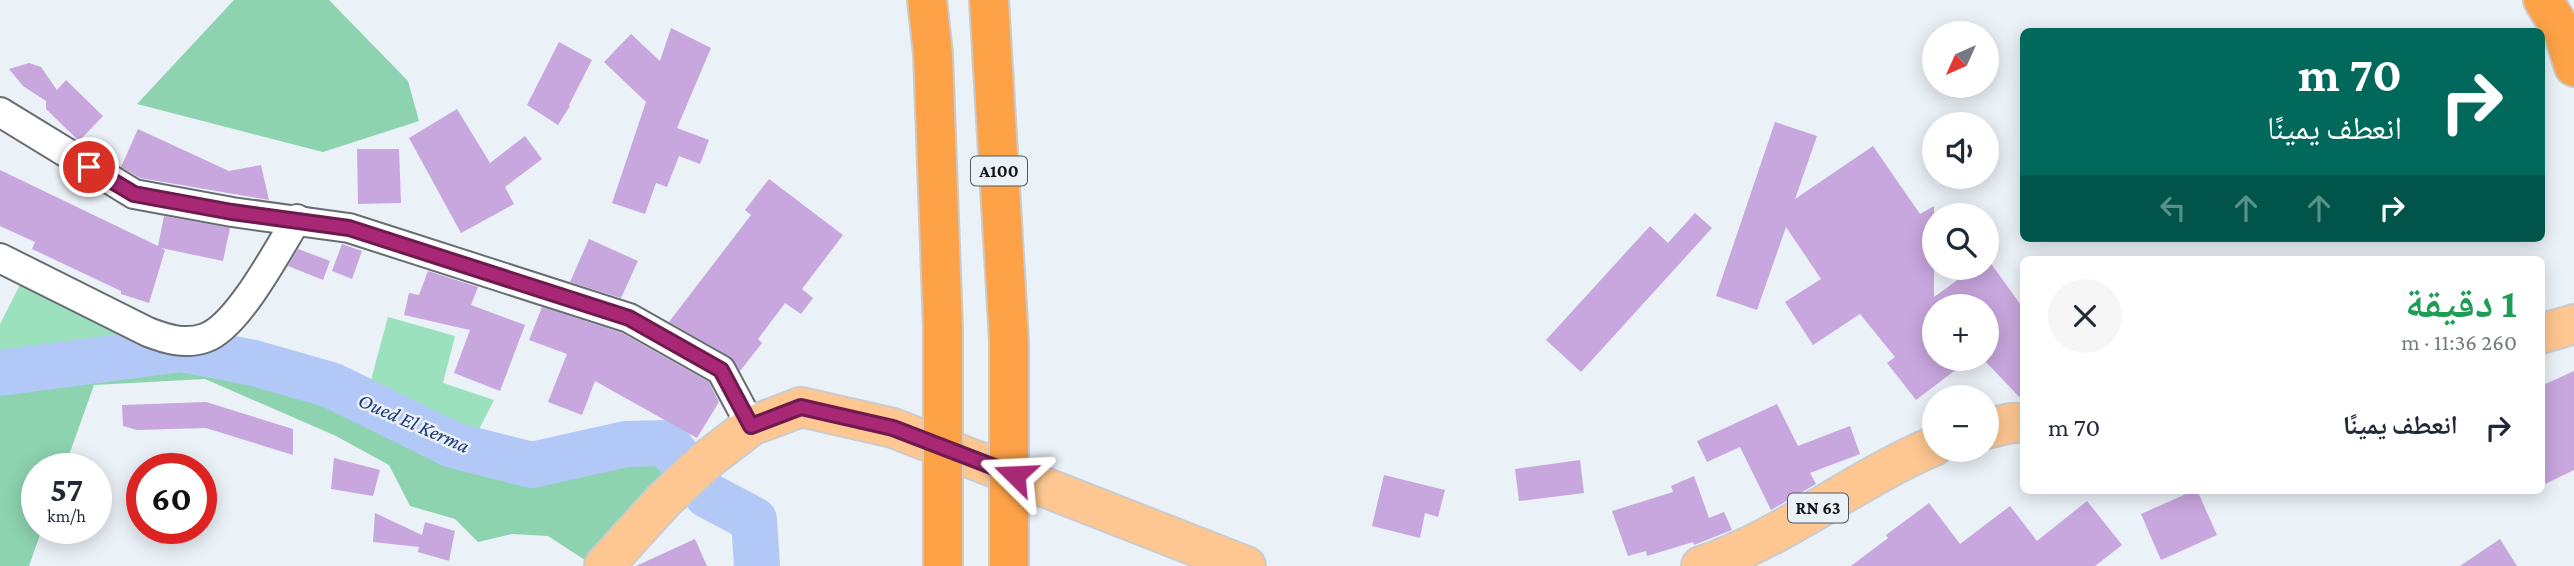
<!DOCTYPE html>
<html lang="ar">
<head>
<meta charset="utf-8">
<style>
  body { margin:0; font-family:"Crimson Pro","Noto Naskh Arabic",serif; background:#f6f6f7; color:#1f2937; direction:rtl; height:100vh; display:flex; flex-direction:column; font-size:26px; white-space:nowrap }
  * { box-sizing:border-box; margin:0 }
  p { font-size:23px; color:#747a83 }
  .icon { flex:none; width:38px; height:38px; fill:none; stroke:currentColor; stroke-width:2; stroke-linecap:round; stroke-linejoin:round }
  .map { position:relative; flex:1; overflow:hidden; direction:ltr }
  .details { position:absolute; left:2020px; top:256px; width:525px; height:238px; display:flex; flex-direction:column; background:#fff; border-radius:10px; box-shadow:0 4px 18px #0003; direction:rtl }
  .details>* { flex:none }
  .hud { position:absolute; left:2020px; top:28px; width:525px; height:214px; border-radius:10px; box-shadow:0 4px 18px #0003; direction:rtl; background:#00695c; color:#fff; overflow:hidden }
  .needle { width:46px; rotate:225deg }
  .buttons { position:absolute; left:1922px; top:21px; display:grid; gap:14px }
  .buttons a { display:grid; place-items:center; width:77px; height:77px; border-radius:50%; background:#fff; box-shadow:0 4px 18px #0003; font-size:35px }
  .speed { position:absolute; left:21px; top:453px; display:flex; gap:14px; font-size:35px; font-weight:700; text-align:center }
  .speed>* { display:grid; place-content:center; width:91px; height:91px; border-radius:50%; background:#fff; box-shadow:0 4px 18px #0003; line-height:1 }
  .speed small { font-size:18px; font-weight:400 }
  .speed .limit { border:10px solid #d22; background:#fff; color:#111 }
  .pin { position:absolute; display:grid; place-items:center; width:60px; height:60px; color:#fff; margin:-30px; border:4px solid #fff; border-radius:50%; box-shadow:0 2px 7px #0007 }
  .me { position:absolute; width:77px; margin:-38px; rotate:291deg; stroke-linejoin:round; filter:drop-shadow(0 0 5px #0008) }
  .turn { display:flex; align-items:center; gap:24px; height:147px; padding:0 28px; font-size:32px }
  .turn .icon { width:91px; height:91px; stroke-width:2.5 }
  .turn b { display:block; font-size:49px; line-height:60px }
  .lanes { display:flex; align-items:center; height:66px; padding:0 28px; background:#0003; justify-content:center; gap:35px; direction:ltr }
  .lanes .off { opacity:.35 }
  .round { display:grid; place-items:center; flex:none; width:74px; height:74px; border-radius:37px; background:#f6f6f7 }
  .summary { display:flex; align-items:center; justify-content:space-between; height:119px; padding:0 28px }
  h1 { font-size:42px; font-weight:700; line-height:52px; color:#1e9e55 }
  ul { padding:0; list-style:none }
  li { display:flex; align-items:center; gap:21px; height:105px; padding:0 28px }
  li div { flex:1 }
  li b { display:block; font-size:26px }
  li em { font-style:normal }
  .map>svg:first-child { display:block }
  .green { fill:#9ce1bd }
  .forest { fill:#8dd3af }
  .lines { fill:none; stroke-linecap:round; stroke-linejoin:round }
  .river { stroke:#b2c9f7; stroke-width:46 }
  .building { fill:#c8a6de }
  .minor-casing { stroke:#686d73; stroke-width:32 }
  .primary-casing { stroke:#cbcbcc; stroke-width:42 }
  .motorway-casing { stroke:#cbcbcc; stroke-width:42 }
  .minor { stroke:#fff; stroke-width:28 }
  .primary { stroke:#fec791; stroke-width:38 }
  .motorway { stroke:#fda247; stroke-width:38 }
  .motorway-bridge-casing { stroke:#cbcbcc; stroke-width:42; stroke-linecap:butt }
  .motorway-bridge { stroke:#fda247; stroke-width:38 }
  .route-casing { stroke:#6d1a4d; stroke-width:18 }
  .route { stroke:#a82876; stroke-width:12 }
  .labels { text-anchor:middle; stroke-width:5; stroke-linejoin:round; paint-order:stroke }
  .shield { fill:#eaf1f7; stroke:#53565a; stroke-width:2 }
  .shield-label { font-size:18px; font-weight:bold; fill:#121416 }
  .water-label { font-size:21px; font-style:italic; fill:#1d3a7b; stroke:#eaf1f7 }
</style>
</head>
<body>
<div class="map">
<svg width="2574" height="566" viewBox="0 0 2574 566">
  <rect width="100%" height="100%" fill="#eaf1f7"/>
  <!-- green -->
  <g class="green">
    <polygon points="22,281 155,343 0,364 0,324"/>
    <polygon points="388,317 455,336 443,383 494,400 474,439 449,432 367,395"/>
  </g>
  <!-- forest -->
  <g class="forest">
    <polygon points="234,0 329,0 408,81 419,121 323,152 137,104"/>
    <polygon points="181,349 334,400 458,458 560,478 618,457 660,455 676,466 588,562 548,536 512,534 478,542 455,519 410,506 389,465 336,436 205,379 94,385 64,469 37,469 37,528 42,529 29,566 0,566 0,373"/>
  </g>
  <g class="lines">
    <!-- river -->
    <polyline class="river" points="0,373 181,349 254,363 331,385 453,445 532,465 626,444 667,443 707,495 754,520 757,566"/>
  </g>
  <!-- building -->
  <g class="building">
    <polygon points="671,28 711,48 677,128 709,140 700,164 679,156 667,187 656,183 645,214 612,203 646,102 604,62 631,34 660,61"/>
    <polygon points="559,42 592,60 569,105 570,106 558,125 527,105"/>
    <polygon points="29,63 41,67 57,90 66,80 103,116 79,141 46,109 46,101 23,86 9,69"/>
    <polygon points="457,109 490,163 525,136 542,159 505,187 514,204 461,233 409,138"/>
    <polygon points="1775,122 1817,136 1795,199 1873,146 1920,214 1934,206 1934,297 1974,268 1986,268 1987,258 2023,308 2023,401 1986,362 1986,306 1934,306 1934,359 1970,359 1916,400 1887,363 1895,357 1860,314 1813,345 1785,302 1821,279 1786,227 1757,310 1716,296"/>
    <polygon points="138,129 229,171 261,165 269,200 140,178 121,167"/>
    <polygon points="357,149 399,149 401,203 358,204"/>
    <polygon points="0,170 158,246 164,216 230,228 223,261 161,248 165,250 149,303 121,294 121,291 32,249 35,242 0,226"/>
    <polygon points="769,179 843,235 802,289 813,298 801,314 785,303 758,339 762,343 740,371 729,356 669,322 751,215 745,210"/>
    <polygon points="1695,213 1712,228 1581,372 1546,340 1650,226 1668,243"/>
    <polygon points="589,239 638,261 621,298 570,282"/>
    <polygon points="342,244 362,251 352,279 332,271"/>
    <polygon points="298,249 330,261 323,280 288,266"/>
    <polygon points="428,271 478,287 471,305 525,325 500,391 454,373 470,330 404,315 409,293 419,295"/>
    <polygon points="542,307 622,333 709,382 719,402 697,438 595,381 582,415 548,402 567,354 529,340"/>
    <polygon points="2574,371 2574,470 2541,486 2541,386"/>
    <polygon points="206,402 293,429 293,455 206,428 137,430 123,426 122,405"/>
    <polygon points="1777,404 1798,446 1850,426 1860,454 1810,473 1816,484 1771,510 1740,447 1707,462 1697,441"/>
    <polygon points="334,458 380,470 373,496 331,489"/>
    <polygon points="1580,460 1584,493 1519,501 1515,469"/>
    <polygon points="1384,475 1445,490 1438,517 1425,513 1420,538 1372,526"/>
    <polygon points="1694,476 1709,518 1724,512 1732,530 1694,545 1693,542 1647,556 1646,551 1628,556 1612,511 1673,492 1671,486"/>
    <polygon points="2195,490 2197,490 2217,535 2161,560 2141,514"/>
    <polygon points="2087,501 2122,545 2095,566 1851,566 1888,538 1886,535 1929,503 1960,544 2010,506 2037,541"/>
    <polygon points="375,513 422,535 425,522 455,531 449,561 418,552 419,547 373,542"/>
    <polygon points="695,539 707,566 636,566"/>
    <polygon points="2500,539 2517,566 2460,566"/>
  </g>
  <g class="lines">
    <!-- minor casing -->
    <g class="minor-casing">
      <g id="minor">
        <polyline points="0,112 134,194 232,212 349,228 629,318 721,370 751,426"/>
        <path d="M 0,258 L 148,332 C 166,339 185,345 205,338 C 238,327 278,249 297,219"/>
      </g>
    </g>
    <!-- primary casing -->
    <g class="primary-casing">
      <g id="primary">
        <polyline points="2541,334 2574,324"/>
        <polyline points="1986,429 2011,423 2023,423"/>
        <polyline points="604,566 664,500 708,459 751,426 801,407 893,428 1246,566"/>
        <path d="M 1701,566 C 1784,538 1854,480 1934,446"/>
      </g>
    </g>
    <!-- motorway casing -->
    <g class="motorway-casing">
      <g id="motorway">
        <polyline points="927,0 933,54 943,329"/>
        <polyline points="989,0 1009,341"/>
        <polyline points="2543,0 2563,32 2574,67"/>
      </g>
    </g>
    <!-- minor -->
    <use href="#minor" class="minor"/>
    <!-- primary -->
    <use href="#primary" class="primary"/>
    <!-- motorway -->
    <use href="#motorway" class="motorway"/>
    <!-- motorway-bridge casing -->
    <g class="motorway-bridge-casing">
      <g id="motorway-bridge">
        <polyline points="1009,341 1009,566"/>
        <polyline points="943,566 943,329"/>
      </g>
    </g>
    <!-- motorway-bridge -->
    <use href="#motorway-bridge" class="motorway-bridge"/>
  </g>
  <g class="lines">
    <!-- route casing -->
    <g class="route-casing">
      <polyline id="route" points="89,167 134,194 232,212 349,228 629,318 721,370 751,426 801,407 893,428 1015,475"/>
    </g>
    <!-- route -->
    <use href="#route" class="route"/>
  </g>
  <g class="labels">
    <!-- shield labels -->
    <g class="shield">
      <rect x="971" y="156.5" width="56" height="29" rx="5"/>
      <rect x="1788" y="493.5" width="60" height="29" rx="5"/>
    </g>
    <g class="shield-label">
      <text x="999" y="177">A100</text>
      <text x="1818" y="514">RN 63</text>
    </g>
    <!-- water labels -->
    <g class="water-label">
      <text transform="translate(414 423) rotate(24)" y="7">Oued El Kerma</text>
    </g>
  </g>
</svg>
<div class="buttons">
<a><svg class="needle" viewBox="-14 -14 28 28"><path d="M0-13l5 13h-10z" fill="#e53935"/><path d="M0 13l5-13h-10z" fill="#747a83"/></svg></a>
<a><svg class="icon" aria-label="sound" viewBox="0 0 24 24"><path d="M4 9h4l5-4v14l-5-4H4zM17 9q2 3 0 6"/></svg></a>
<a><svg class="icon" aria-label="search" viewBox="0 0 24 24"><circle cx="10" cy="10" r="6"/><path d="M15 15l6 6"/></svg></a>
<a>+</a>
<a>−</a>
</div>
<div class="speed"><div>57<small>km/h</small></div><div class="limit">60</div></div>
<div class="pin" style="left:89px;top:167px;background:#d93025"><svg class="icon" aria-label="arrive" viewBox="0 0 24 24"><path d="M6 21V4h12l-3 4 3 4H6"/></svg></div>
<svg class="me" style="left:1015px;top:475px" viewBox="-20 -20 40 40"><path d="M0-17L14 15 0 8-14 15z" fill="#a82876" stroke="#fff" stroke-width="4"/></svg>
<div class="hud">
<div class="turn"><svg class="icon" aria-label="right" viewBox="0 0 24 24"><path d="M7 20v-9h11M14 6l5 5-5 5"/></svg><div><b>70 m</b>انعطف يمينًا</div></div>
<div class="lanes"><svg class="icon off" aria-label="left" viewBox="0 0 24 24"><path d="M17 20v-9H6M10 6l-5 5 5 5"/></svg><svg class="icon off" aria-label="ahead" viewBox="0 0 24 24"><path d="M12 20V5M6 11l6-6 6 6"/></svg><svg class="icon off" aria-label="ahead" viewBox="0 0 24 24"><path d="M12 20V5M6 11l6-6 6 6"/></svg><svg class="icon" aria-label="right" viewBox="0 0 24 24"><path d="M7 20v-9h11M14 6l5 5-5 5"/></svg></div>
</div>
<section class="details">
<div class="summary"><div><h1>1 دقيقة</h1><p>260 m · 11:36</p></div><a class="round"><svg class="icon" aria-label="close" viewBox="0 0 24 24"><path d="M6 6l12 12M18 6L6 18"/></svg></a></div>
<ul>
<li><svg class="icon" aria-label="right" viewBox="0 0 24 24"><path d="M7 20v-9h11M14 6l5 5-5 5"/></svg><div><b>انعطف يمينًا</b></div><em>70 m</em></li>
</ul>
</section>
</div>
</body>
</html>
